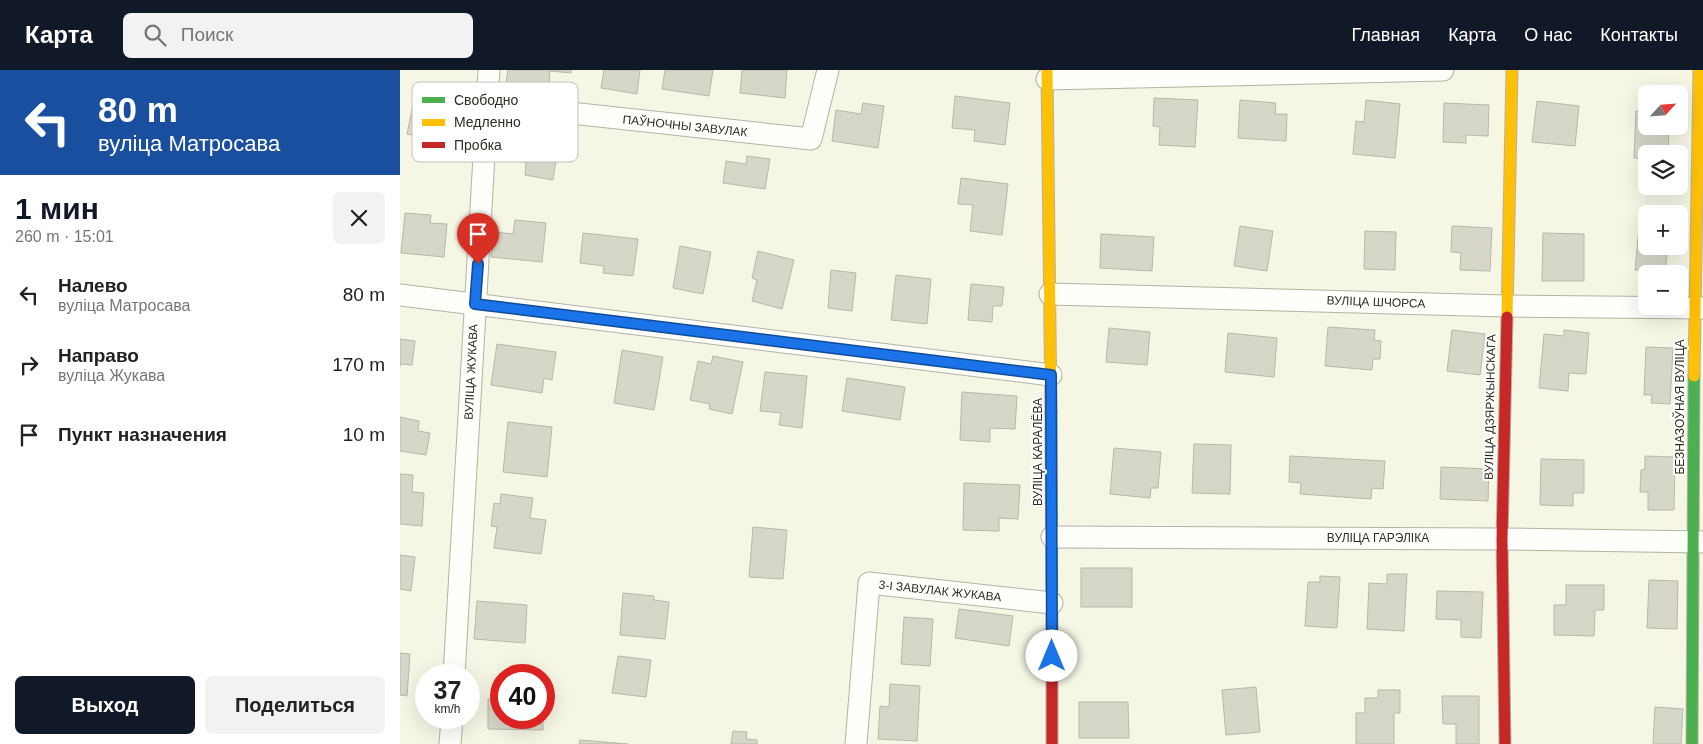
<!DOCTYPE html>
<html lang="ru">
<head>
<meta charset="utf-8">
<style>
  body { margin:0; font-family:Arial,sans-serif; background:#f2f2f2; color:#222; height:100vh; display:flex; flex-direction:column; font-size:19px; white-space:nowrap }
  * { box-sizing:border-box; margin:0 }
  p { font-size:16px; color:#767676 }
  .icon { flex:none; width:28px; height:28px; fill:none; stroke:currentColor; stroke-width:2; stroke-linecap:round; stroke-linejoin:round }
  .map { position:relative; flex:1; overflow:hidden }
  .panel { display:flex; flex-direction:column; background:#fff; width:400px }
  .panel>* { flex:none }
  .hud { background:#1a4fa0; color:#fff; overflow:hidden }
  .needle { width:32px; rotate:64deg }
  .fabs { position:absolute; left:1238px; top:15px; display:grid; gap:10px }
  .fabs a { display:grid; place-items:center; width:50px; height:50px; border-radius:8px; background:#fff; box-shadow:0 5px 20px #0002; font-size:25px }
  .speed { position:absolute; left:15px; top:594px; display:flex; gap:10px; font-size:25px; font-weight:700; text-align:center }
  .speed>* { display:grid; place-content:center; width:65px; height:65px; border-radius:50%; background:#fff; box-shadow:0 5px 20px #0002; line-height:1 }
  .speed small { font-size:12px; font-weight:400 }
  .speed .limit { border:8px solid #d22; background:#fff; color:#111 }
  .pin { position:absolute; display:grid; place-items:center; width:42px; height:42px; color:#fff; margin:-51px -21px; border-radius:50% 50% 50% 0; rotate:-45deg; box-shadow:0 0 5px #0007 }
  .pin .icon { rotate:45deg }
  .me { position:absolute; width:55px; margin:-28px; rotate:0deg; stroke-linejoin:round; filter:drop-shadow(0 0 4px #0008) }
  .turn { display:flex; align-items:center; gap:18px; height:105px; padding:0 15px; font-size:22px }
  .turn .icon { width:65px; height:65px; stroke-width:2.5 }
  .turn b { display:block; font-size:35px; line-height:42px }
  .round { display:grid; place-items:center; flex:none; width:52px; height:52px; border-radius:8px; background:#f2f2f2 }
  .summary { display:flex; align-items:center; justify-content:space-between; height:85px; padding:0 15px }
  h1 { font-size:30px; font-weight:700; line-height:38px; color:#111827 }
  .button { display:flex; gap:10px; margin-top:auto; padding:10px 15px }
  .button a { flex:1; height:58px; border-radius:8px; background:#111827; color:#fff; font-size:20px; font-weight:700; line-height:58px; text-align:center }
  .button a+a { background:#f2f2f2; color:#222 }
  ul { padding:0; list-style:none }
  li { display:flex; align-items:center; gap:15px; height:70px; padding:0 15px }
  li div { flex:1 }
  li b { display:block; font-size:19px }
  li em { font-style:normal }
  header { display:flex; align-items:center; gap:30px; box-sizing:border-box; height:70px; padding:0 25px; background:#111827; color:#fff }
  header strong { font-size:24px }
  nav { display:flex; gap:28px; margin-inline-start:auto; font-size:18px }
  .search { width:350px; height:45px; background:#f2f2f2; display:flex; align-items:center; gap:12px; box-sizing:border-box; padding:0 18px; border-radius:8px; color:#767676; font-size:19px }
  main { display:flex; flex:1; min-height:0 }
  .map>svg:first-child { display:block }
  .building { fill:#d7d7c9; stroke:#b8b8ab }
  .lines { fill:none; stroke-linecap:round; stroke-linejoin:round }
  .street-casing { stroke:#b3b3a6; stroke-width:23 }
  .fast-casing { stroke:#b3b3a6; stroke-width:13 }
  .slow-casing { stroke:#b3b3a6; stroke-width:13 }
  .jam-casing { stroke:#b3b3a6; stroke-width:13 }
  .street { stroke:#fefefb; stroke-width:21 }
  .fast { stroke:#4caf50; stroke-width:11 }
  .slow { stroke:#ffc107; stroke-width:11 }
  .jam { stroke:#c62828; stroke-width:11 }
  .route-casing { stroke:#114b97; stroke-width:12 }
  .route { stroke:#1a73e8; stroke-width:9 }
  .labels { text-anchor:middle; stroke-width:4; stroke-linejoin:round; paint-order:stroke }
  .street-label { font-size:12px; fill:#2e2d21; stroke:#fff }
  .key { fill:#fff; stroke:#c0c0bc; stroke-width:1 }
  .key-label { font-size:14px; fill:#2e2d21 }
</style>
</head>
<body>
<header>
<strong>Карта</strong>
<div class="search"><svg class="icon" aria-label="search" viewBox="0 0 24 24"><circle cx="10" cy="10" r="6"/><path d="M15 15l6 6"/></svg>Поиск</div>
<nav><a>Главная</a><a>Карта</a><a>О нас</a><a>Контакты</a></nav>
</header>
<main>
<section class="panel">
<div class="hud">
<div class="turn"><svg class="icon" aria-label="left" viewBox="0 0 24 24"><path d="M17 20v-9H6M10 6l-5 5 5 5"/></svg><div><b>80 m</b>вуліца Матросава</div></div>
</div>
<div class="summary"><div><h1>1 мин</h1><p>260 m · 15:01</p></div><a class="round"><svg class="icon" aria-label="close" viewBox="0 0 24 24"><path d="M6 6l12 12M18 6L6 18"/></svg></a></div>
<ul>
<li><svg class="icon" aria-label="left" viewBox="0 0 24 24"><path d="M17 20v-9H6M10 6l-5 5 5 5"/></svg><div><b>Налево</b><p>вуліца Матросава</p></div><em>80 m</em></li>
<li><svg class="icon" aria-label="right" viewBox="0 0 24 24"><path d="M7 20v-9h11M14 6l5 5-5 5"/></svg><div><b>Направо</b><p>вуліца Жукава</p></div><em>170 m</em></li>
<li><svg class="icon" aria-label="arrive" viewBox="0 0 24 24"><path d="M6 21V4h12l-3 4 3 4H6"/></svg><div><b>Пункт назначения</b></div><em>10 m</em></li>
</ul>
<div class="button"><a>Выход</a><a>Поделиться</a></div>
</section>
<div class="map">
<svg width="1303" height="674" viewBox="0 0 1303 674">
  <rect width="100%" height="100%" fill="#f6f6e5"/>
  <!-- building -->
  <g class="building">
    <polygon points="108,0 171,0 171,3 150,1 149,16 106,12"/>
    <polygon points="204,0 240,0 237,24 201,18"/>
    <polygon points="265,0 313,0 309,26 262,19"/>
    <polygon points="342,0 387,0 385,28 340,23"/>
    <polygon points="555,26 610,33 605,75 574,71 575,60 552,58"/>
    <polygon points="36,28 56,31 48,72 7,64 13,34 34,38"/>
    <polygon points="754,28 798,30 795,77 759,75 760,57 753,56"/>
    <polygon points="840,30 876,33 875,44 887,44 886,71 838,68"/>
    <polygon points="966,30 1000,34 995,88 953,84 956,51 964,52"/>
    <polygon points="1137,31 1179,36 1175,76 1132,72"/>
    <polygon points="463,33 484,36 478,78 432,71 436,40 461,44"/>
    <polygon points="1044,33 1089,35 1088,66 1066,65 1066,73 1043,72"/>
    <polygon points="1236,41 1246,41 1246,56 1269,56 1268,80 1253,79 1253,84 1246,84 1246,89 1234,88"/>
    <polygon points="124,65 174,74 171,92 156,90 153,110 125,105 126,93 119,91"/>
    <polygon points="347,86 370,89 365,119 323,113 326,91 346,94"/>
    <polygon points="561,108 608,114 602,165 570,161 573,135 558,134"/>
    <polygon points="5,143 31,145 30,153 47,154 44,187 1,183"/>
    <polygon points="115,150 146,153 142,192 91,187 94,162 113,164"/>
    <polygon points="840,156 873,161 867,201 834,196"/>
    <polygon points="1052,156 1092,158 1090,201 1060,200 1061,183 1051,182"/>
    <polygon points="1239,157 1246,157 1246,176 1268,176 1265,203 1235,200"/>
    <polygon points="965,161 996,162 995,200 964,199"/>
    <polygon points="183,163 238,169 233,206 203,203 204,196 180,193"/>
    <polygon points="1143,163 1184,164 1184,211 1142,211"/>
    <polygon points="701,164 754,167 752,201 700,198"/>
    <polygon points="280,176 311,182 303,224 273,218"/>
    <polygon points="358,181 394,190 382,239 352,231 357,210 352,208"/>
    <polygon points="431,200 456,203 452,241 428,238"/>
    <polygon points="496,205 531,209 527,254 491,250"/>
    <polygon points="571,214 604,217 602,236 593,236 592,252 568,250"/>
    <polygon points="928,257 975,260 974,270 981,271 980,289 973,289 972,300 925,296"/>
    <polygon points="709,258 750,262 747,295 706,292"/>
    <polygon points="1052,260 1085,264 1080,305 1047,301"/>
    <polygon points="1164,260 1189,263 1186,304 1169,303 1168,321 1139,318 1144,264 1164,266"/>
    <polygon points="828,263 877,268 874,307 825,302"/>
    <polygon points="0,269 15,271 12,295 0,294 0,297"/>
    <polygon points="97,274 156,282 152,310 144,308 142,323 91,315"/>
    <polygon points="1246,277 1273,278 1270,334 1251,333 1252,325 1244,325"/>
    <polygon points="222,280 263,287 254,340 214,333"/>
    <polygon points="313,286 343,292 332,344 309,339 310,334 290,330 298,291 311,294"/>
    <polygon points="365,302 407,306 402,358 379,355 381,343 360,341"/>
    <polygon points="447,308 505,317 500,350 442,341"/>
    <polygon points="562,322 617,326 615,359 590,358 590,372 560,370"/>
    <polygon points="0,347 19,351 18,361 30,363 26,385 0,381"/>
    <polygon points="108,352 152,357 147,407 103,402"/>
    <polygon points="794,374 831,375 830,424 792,423"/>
    <polygon points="714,378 761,382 758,418 751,418 750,428 710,424"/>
    <polygon points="890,386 985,391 983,419 972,418 971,429 900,424 901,413 889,412"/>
    <polygon points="1245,386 1275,387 1274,440 1248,440 1248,422 1240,422 1241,400 1245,399"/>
    <polygon points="1141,389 1184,390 1184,423 1173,423 1173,436 1140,435"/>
    <polygon points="1041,397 1089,399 1088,431 1040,429"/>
    <polygon points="0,404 13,405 12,422 24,423 22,456 0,454"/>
    <polygon points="564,413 620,415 618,449 599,448 599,461 563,460"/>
    <polygon points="101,424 133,428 130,448 146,450 141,484 94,478 97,457 91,456 94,433 100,434"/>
    <polygon points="353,457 387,460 383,509 349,507"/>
    <polygon points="0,485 15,487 11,521 0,519"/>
    <rect x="681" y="498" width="51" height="39"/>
    <polygon points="987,504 1007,504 1004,561 967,559 969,513 987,514"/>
    <polygon points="920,506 940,507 937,558 905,556 908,512 920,512"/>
    <polygon points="1249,510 1278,511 1277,559 1247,558"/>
    <polygon points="1166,515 1204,515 1204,540 1195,540 1194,566 1154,565 1154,535 1166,535"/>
    <polygon points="1037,521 1083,522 1081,568 1061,567 1061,550 1036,549"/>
    <polygon points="223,523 254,526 254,530 269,532 265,569 220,565"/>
    <polygon points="77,531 127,535 125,573 74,569"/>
    <polygon points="559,539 613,546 609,576 555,568"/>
    <polygon points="504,547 533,549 530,596 501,594"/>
    <polygon points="0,583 10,584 7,626 0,625"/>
    <polygon points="218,586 251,590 246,627 212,623"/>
    <polygon points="490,614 520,616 517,671 478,669 480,636 489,637"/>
    <polygon points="856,617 860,662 826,665 822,620"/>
    <polygon points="978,620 1000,620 1000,643 994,643 994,674 956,674 956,643 965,643 965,628 978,628"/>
    <polygon points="1042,626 1079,626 1079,674 1056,674 1056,654 1043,654"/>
    <polygon points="88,629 101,629 101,648 143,648 143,660 88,659"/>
    <polygon points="679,632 728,632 729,668 679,668"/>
    <polygon points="1255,637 1283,639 1281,674 1253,674"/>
    <polygon points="333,661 347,662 346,669 357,670 357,674 331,674"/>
    <polygon points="180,670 228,674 179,674"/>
  </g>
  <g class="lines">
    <!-- street casing -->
    <g class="street-casing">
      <g id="street">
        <polyline points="647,9 1043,0"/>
        <polyline points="87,34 411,69 428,0"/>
        <polyline points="650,224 1106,236 1303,238"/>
        <polyline points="0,225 651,305"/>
        <polyline points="652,467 1102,469 1303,472"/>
        <polyline points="54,605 89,0"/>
        <polyline points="50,674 52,648"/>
        <polyline points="456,674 469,513 652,533"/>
      </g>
    </g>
    <!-- fast casing -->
    <g class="fast-casing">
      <g id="fast">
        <polyline points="651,343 652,578"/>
        <polyline points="1292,674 1294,306"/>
      </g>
    </g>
    <!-- slow casing -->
    <g class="slow-casing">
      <g id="slow">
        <polyline points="647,0 651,343"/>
        <polyline points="1107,247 1112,0"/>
        <polyline points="1294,306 1299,0"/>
      </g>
    </g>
    <!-- jam casing -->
    <g class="jam-casing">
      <g id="jam">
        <polyline points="652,578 652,674"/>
        <polyline points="1105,674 1102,469 1107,247"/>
      </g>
    </g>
    <!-- street -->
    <use href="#street" class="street"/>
    <!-- fast -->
    <use href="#fast" class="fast"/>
    <!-- slow -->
    <use href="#slow" class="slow"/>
    <!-- jam -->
    <use href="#jam" class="jam"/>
  </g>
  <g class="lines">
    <!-- route casing -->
    <g class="route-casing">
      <polyline id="route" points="78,194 75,234 651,305 652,586"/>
    </g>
    <!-- route -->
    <use href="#route" class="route"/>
  </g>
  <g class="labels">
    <!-- street labels -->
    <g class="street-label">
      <text transform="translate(285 56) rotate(6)" y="4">ПАЎНОЧНЫ ЗАВУЛАК</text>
      <text transform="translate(976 232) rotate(2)" y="4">ВУЛІЦА ШЧОРСА</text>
      <text transform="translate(71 302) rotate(-87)" y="4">ВУЛІЦА ЖУКАВА</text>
      <text transform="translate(1090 337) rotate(-89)" y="4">ВУЛІЦА ДЗЯРЖЫНСКАГА</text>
      <text transform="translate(1280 337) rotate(-90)" y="4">БЕЗНАЗОЎНАЯ ВУЛІЦА</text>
      <text transform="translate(638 382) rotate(-90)" y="4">ВУЛІЦА КАРАЛЁВА</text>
      <text x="978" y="472">ВУЛІЦА ГАРЭЛІКА</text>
      <text transform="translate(540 521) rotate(6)" y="4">3-І ЗАВУЛАК ЖУКАВА</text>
    </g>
  </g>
  <!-- legend -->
  <rect x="12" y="12" width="166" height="80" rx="8" class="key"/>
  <rect x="22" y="27" width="23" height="6" fill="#4caf50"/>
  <rect x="22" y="49" width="23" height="7" fill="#ffc107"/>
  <rect x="22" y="72" width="23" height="6" fill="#c62828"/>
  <g class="key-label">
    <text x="54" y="35">Свободно</text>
    <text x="54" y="57">Медленно</text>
    <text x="54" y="80">Пробка</text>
  </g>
</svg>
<div class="fabs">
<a><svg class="needle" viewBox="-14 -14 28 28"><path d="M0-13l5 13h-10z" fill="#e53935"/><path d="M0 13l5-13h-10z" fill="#767676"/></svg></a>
<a><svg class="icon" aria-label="layers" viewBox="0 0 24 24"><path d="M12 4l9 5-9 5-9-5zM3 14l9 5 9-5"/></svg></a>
<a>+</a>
<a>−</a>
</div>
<div class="speed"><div>37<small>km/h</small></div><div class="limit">40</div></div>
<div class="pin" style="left:78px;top:194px;background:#d93025"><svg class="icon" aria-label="arrive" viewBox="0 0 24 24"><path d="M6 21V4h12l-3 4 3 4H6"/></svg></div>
<svg class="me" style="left:652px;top:586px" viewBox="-20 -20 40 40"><circle r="19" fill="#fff"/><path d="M0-13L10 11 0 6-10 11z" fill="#1a73e8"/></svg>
</div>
</main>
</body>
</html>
